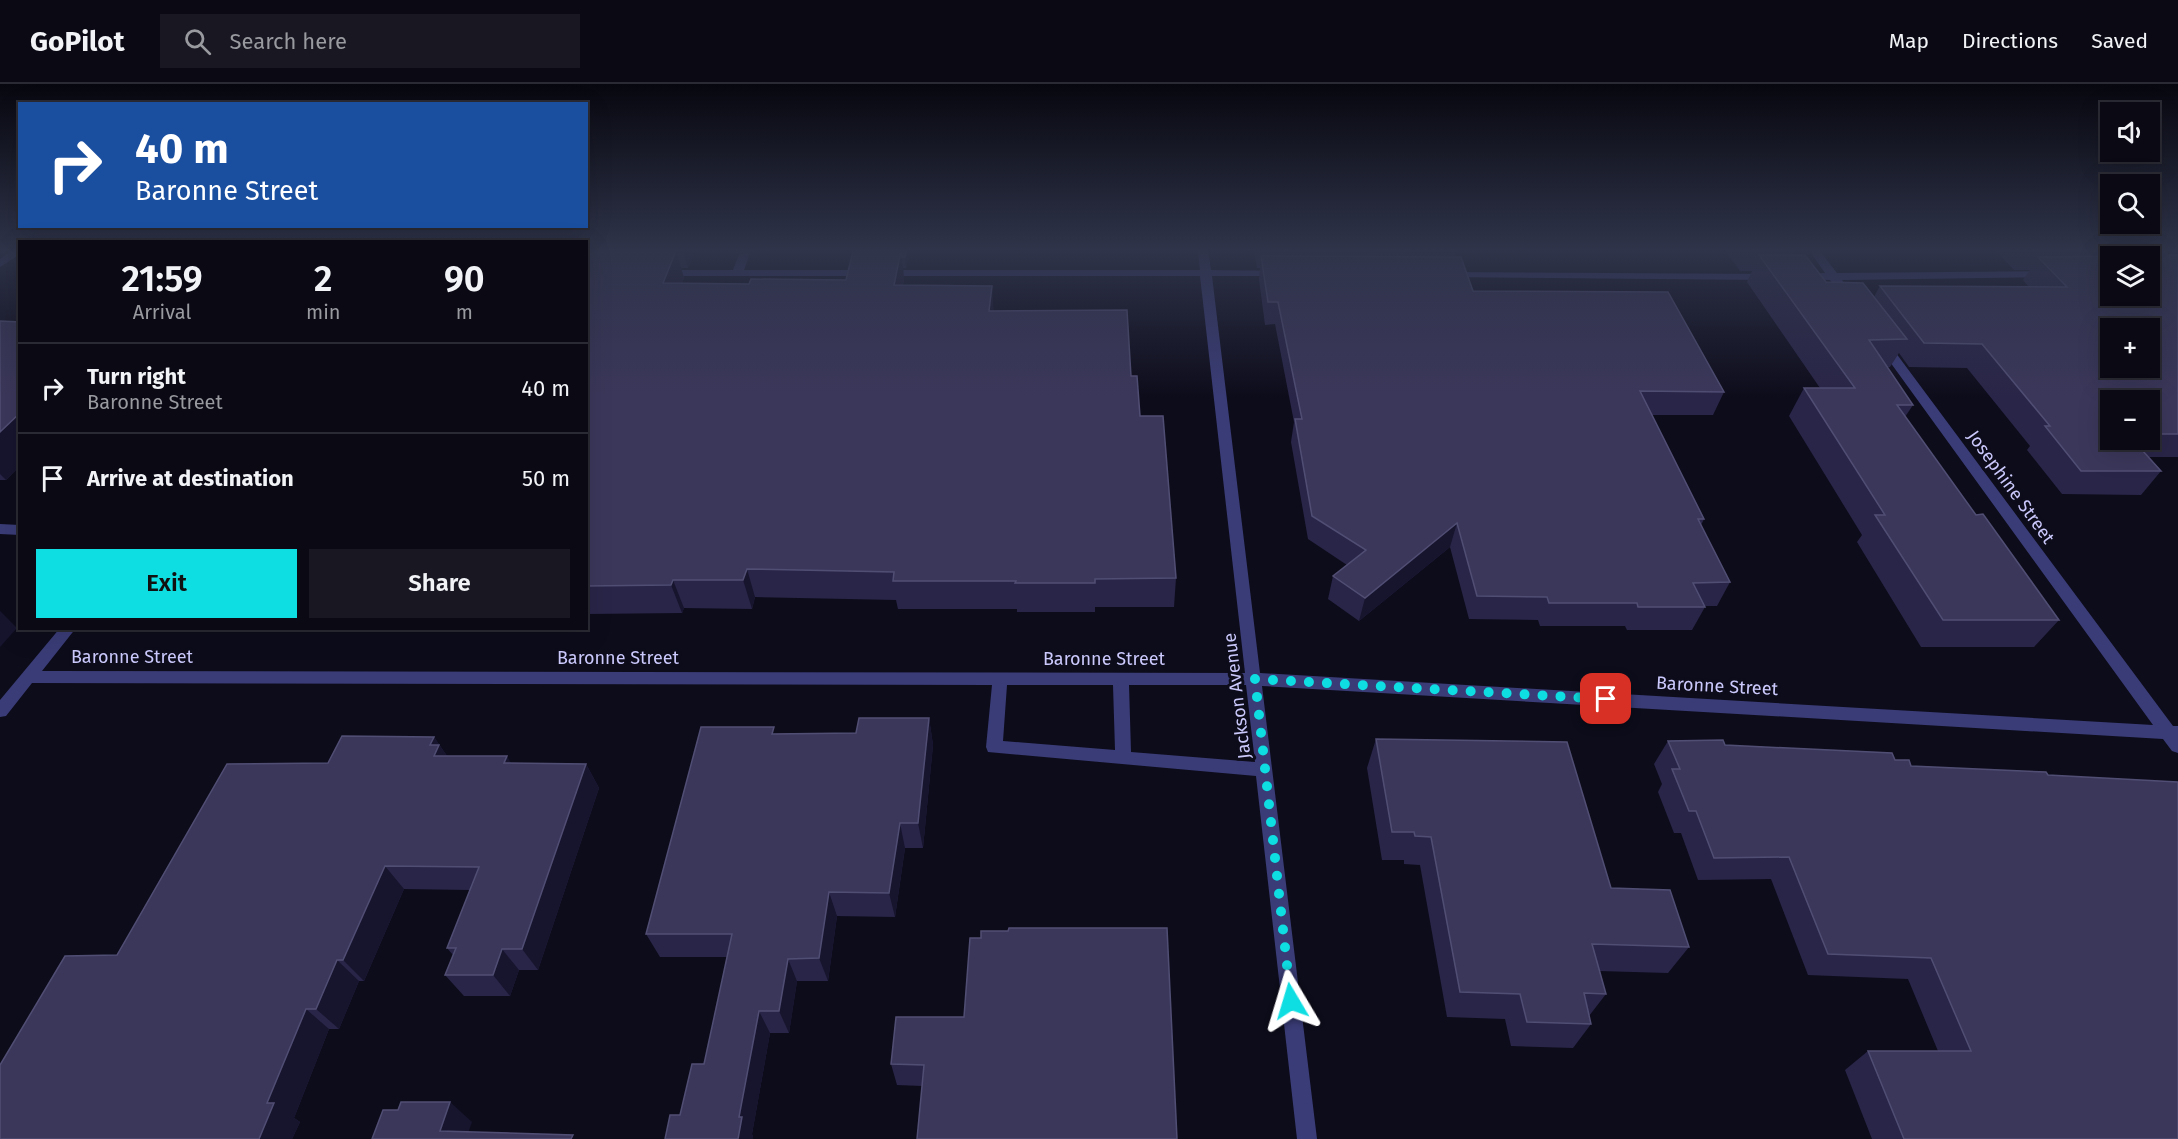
<!DOCTYPE html>
<html lang="en">
<head>
<meta charset="utf-8">
<style>
  body { margin:0; font-family:"Fira Sans",sans-serif; background:#181722; color:#f1f3f6; height:100vh; display:flex; flex-direction:column; font-size:22px; white-space:nowrap }
  * { box-sizing:border-box; margin:0 }
  p { font-size:20px; color:#999aa0 }
  .icon { flex:none; width:33px; height:33px; fill:none; stroke:currentColor; stroke-width:2; stroke-linecap:round; stroke-linejoin:round }
  .map { position:relative; flex:1; overflow:hidden }
  .details { position:absolute; left:18px; top:156px; width:570px; height:390px; display:flex; flex-direction:column; background:#0a0914; border-radius:0px; box-shadow:0 6px 24px #0002,0 0 0 2px #2a2a34 }
  .details>* { flex:none }
  .guide { position:absolute; left:18px; top:18px; width:570px; height:126px; border-radius:0px; box-shadow:0 6px 24px #0002,0 0 0 2px #2a2a34; background:#1a4fa0; color:#fff; overflow:hidden }
  .controls { position:absolute; left:2100px; top:18px; display:grid; gap:12px }
  .controls a { display:grid; place-items:center; width:60px; height:60px; border-radius:0px; background:#0a0914; box-shadow:0 6px 24px #0002,0 0 0 2px #2a2a34; font-size:30px }
  .pin { position:absolute; display:grid; place-items:center; width:51px; height:51px; color:#fff; margin:-26px; border-radius:12px; box-shadow:0 3px 9px #0006 }
  .me { position:absolute; width:66px; margin:-33px; rotate:353deg; stroke-linejoin:round; filter:drop-shadow(0 0 4px #0008) }
  .turn { display:flex; align-items:center; gap:21px; height:126px; padding:0 18px; font-size:27px }
  .turn .icon { width:78px; height:78px; stroke-width:2.5 }
  .turn b { display:block; font-size:42px; line-height:51px }
  .eta { display:flex; justify-content:space-evenly; align-items:center; height:102px; text-align:center }
  .eta b { font-size:36px; font-weight:600; line-height:42px }
  .cta { display:flex; gap:12px; margin-top:auto; padding:12px 18px }
  .cta a { flex:1; height:69px; border-radius:0px; background:#0edee2; color:#111; font-size:24px; font-weight:600; line-height:69px; text-align:center }
  .cta a+a { background:#181722; color:#f1f3f6 }
  ul { padding:0; list-style:none }
  li { display:flex; align-items:center; gap:18px; height:90px; padding:0 18px; border-top:2px solid #2a2a34 }
  li div { flex:1 }
  li b { display:block; font-size:22px }
  li em { font-style:normal }
  header { display:flex; align-items:center; gap:36px; box-sizing:border-box; height:84px; padding:0 30px; background:#0a0914; border-bottom:2px solid #2a2a34 }
  header strong { font-size:28px }
  nav { display:flex; gap:33px; margin-inline-start:auto; font-size:21px }
  .search { width:420px; height:54px; background:#181722; display:flex; align-items:center; gap:15px; box-sizing:border-box; padding:0 21px; border-radius:0px; color:#999aa0; font-size:22px }
  .map>svg:first-child { display:block }
  .lines { fill:none; stroke-linecap:round; stroke-linejoin:round }
  .minor { fill:#3a3c77; fill-rule:evenodd }
  .wall { fill:#292548; fill-rule:evenodd }
  .shaded-wall { fill:#17142e }
  .building { fill:#3b375b; stroke:#514e74; stroke-width:1.5; fill-rule:evenodd }
  .route { stroke:#0edee2; stroke-width:10; stroke-dasharray:0 18 }
  .labels { text-anchor:middle; stroke-width:6; stroke-linejoin:round; paint-order:stroke }
  .street-label { font-size:18px; fill:#cbc9fc; stroke:#0d0c1b }
</style>
</head>
<body>
<header>
<strong>GoPilot</strong>
<div class="search"><svg class="icon" aria-label="search" viewBox="0 0 24 24"><circle cx="10" cy="10" r="6"/><path d="M15 15l6 6"/></svg>Search here</div>
<nav><a>Map</a><a>Directions</a><a>Saved</a></nav>
</header>
<div class="map">
<svg width="2178" height="1055" viewBox="0 0 2178 1055">
  <rect width="100%" height="100%" fill="#0d0c1b"/>
  <g class="lines">
    <!-- minor -->
    <g class="minor">
      <polygon points="12,166 20,166 20,170 0,183 0,175"/>
      <path d="M 741,166 L 751,166 L 744,186 L 1200,186 L 1198,166 L 1208,166 L 1211,186 L 1284,187 L 1286,189 L 1280,192 L 1212,192 L 1260,589 L 2153,641 L 1877,260 L 1879,257 L 1887,257 L 2173,642 L 2178,642 L 2178,669 L 2172,667 L 2163,655 L 1262,602 L 1317,1055 L 1297,1055 L 1256,692 L 988,668 L 986,663 L 992,601 L 32,599 L 6,632 L 0,633 L 0,616 L 60,544 L 76,544 L 42,587 L 1245,589 L 1200,192 L 662,192 L 656,189 L 662,186 L 733,186 ZM 1007,601 L 1113,601 L 1115,666 L 1003,657 ZM 1129,601 L 1246,601 L 1255,678 L 1131,668 Z"/>
      <polygon points="1809,166 1819,166 1837,189 2048,187 2054,190 2048,193 1842,196 1845,200 1839,203 1835,202 1830,196 1798,195 1796,193 1802,190 1825,189"/>
      <polygon points="1448,188 1769,190 1775,193 1769,196 1444,193 1442,191"/>
      <polygon points="0,440 20,441 20,451 0,450"/>
    </g>
  </g>
  <!-- wall -->
  <g class="wall">
    <polygon points="586,166 695,166 688,184 681,184 684,194 682,199 749,200 846,196 910,166 906,184 903,184 904,194 903,201 994,227 1131,292 1140,332 1176,494 1174,523 1095,523 1095,528 1017,528 1017,525 898,525 896,516 755,513 752,525 684,524 682,529 586,530"/>
    <polygon points="1254,166 1456,166 1454,173 1473,207 1724,308 1713,331 1652,331 1704,435 1701,441 1730,498 1717,522 1704,522 1705,523 1692,546 1627,546 1625,542 1540,542 1538,536 1469,535 1450,463 1359,537 1328,515 1333,492 1347,481 1308,455 1291,358 1294,338 1275,240 1265,241 1259,195 1260,184 1257,184"/>
    <path d="M 1725,166 L 1795,166 L 1792,171 L 1826,198 L 1874,213 L 1880,202 L 2029,203 L 2023,196 L 2030,186 L 2014,186 L 1995,166 L 2170,166 L 2167,171 L 2178,171 L 2178,373 L 2149,373 L 2161,387 L 2141,411 L 2062,410 L 2027,366 L 2030,362 L 1967,284 L 1909,283 L 1899,269 L 1890,283 L 1887,283 L 1913,321 L 1905,333 L 1976,431 L 2059,536 L 2034,563 L 1921,563 L 1857,458 L 1862,451 L 1789,332 L 1804,304 L 1820,304 L 1747,198 L 1752,187 L 1740,187 ZM 2150,316 L 2150,356 L 2110,356 Z"/>
    <polygon points="0,237 20,238 20,382 6,396 0,396"/>
    <polygon points="929,634 933,661 923,764 905,764 895,833 837,832 828,897 797,897 789,949 770,949 752,1050 753,1053 753,1055 665,1055 680,1031 704,980 727,873 660,873 646,850 776,650 856,649"/>
    <polygon points="434,653 447,672 511,679 586,680 599,704 538,886 519,886 510,912 464,912 445,891 453,871 447,864 470,806 404,805 364,897 359,897 339,945 329,945 294,1034 300,1038 292,1055 0,1055 117,871"/>
    <polygon points="1376,655 1611,804 1689,863 1668,889 1599,887 1606,910 1589,932 1591,940 1573,964 1511,962 1505,935 1447,933 1420,781 1404,780 1404,776 1382,776 1367,684"/>
    <polygon points="1668,657 1895,676 1911,682 2048,691 2178,1055 1872,1055 1845,986 1868,967 1938,967 1908,895 1808,891 1771,795 1698,796 1681,749 1674,749 1658,708 1662,700 1654,680"/>
    <polygon points="896,933 1177,1055 922,1002 897,1001 891,980"/>
  </g>
  <!-- shaded-wall -->
  <g class="shaded-wall">
    <polygon points="683,166 695,166 688,184"/>
    <polygon points="907,166 910,166 906,184 905,173"/>
    <polygon points="676,167 684,194 671,227 663,199"/>
    <polygon points="901,167 904,194 897,229 894,201"/>
    <polygon points="992,202 994,230 989,227"/>
    <polygon points="20,329 20,382 6,396 0,390 0,348"/>
    <polygon points="1457,439 1450,463 1359,537 1365,514"/>
    <polygon points="747,485 755,513 752,525 743,496"/>
    <polygon points="673,496 684,524 682,529 671,501"/>
    <polygon points="0,527 17,544 0,563"/>
    <polygon points="929,634 933,661 923,764 918,739"/>
    <polygon points="434,653 456,685 434,672 430,661"/>
    <polygon points="507,672 521,696 504,679"/>
    <polygon points="586,680 599,704 538,886 522,865"/>
    <polygon points="900,739 905,764 895,833 889,809"/>
    <polygon points="385,782 404,805 364,897 343,876"/>
    <polygon points="829,808 837,832 828,897 819,874"/>
    <polygon points="502,865 519,886 510,912 493,891"/>
    <polygon points="788,875 797,897 789,949 779,927"/>
    <polygon points="337,876 359,897 339,945 316,925"/>
    <polygon points="306,925 329,945 294,1034 300,1038 292,1055 259,1055 267,1019"/>
    <polygon points="759,927 770,949 752,1050 753,1053 753,1055 738,1055 739,1033"/>
    <polygon points="450,1018 472,1038 466,1055 440,1047"/>
  </g>
  <!-- building -->
  <g class="building">
    <polygon points="860,166 907,166 905,173 902,173 901,167 860,167"/>
    <path d="M 2127,166 L 2165,166 L 2166,171 L 2178,171 L 2178,350 L 2150,350 L 2150,316 L 2110,316 L 2110,356 L 2133,356 L 2161,387 L 2081,387 L 2045,342 L 2050,342 L 1982,260 L 1924,259 L 1880,202 L 2067,203 L 2038,173 L 2127,172 L 2129,170 ZM 2110,172 L 2150,172 L 2150,212 L 2110,212 ZM 2110,244 L 2150,244 L 2150,284 L 2110,284 Z"/>
    <polygon points="586,167 676,167 663,199 749,200 751,195 846,196 853,167 901,167 894,201 992,202 989,227 1127,226 1131,292 1137,292 1140,332 1163,332 1176,494 1095,495 1095,499 1015,499 1016,497 893,497 894,488 747,485 743,496 673,496 671,501 586,502"/>
    <polygon points="1759,171 1805,171 1826,198 1863,199 1907,255 1869,256 1913,321 1897,321 1976,431 1983,430 2059,536 1943,536 1875,431 1885,431 1804,304 1855,304"/>
    <polygon points="1261,172 1461,173 1473,207 1668,208 1724,308 1640,307 1704,435 1698,435 1730,498 1693,499 1705,523 1638,523 1637,519 1549,519 1547,513 1477,512 1457,439 1365,514 1333,492 1366,466 1312,432 1295,335 1302,335 1278,218 1268,218"/>
    <polygon points="0,237 20,238 20,329 0,348"/>
    <polygon points="859,634 929,634 918,739 900,739 889,809 829,808 819,874 788,875 779,927 759,927 739,1033 742,1033 738,1055 665,1055 670,1031 680,1031 692,980 704,980 732,850 646,850 701,643 774,643 772,650 856,649"/>
    <polygon points="342,652 434,653 430,661 439,661 434,672 507,672 504,679 586,680 522,865 502,865 493,891 445,891 456,864 447,864 479,783 385,782 343,876 337,876 316,925 306,925 267,1019 274,1019 259,1055 0,1055 0,981 65,872 117,871 227,680 328,679"/>
    <polygon points="1376,655 1567,658 1611,804 1670,806 1689,863 1592,860 1606,910 1584,909 1591,940 1527,938 1520,910 1460,908 1431,753 1415,752 1414,748 1392,748"/>
    <polygon points="1723,656 1725,661 1892,669 1895,676 1909,676 1911,682 2046,688 2048,691 2178,698 2178,1055 1904,1055 1868,967 1971,967 1931,874 1828,870 1789,773 1714,774 1696,727 1689,727 1672,685 1680,685 1668,657"/>
    <polygon points="1009,844 1167,844 1177,1055 917,1055 924,981 891,980 896,933 964,933 970,854 981,854 981,847 1008,847"/>
    <polygon points="401,1018 450,1018 440,1047 573,1051 571,1055 372,1055 383,1026 398,1026"/>
  </g>
  <!-- sky -->
  <linearGradient id="sky" x2="0" y2="1"><stop stop-color="#07070f"/><stop offset="0.53" stop-color="#2f344a"/><stop offset="1" stop-color="#2f344a" stop-opacity="0"/></linearGradient>
  <rect width="2178" height="313" fill="url(#sky)"/>
  <g class="lines">
    <!-- route -->
    <polyline class="route" points="1291,917 1255,595 1606,615"/>
  </g>
  <g class="labels">
    <!-- street labels -->
    <g class="street-label">
      <text transform="translate(2011 403) rotate(54)" y="6">Josephine Street</text>
      <text x="132" y="579">Baronne Street</text>
      <text x="618" y="580">Baronne Street</text>
      <text x="1104" y="581">Baronne Street</text>
      <text transform="translate(1717 602) rotate(3)" y="6">Baronne Street</text>
      <text transform="translate(1237 612) rotate(-97)" y="6">Jackson Avenue</text>
    </g>
  </g>
</svg>
<div class="controls">
<a><svg class="icon" aria-label="sound" viewBox="0 0 24 24"><path d="M4 9h4l5-4v14l-5-4H4zM17 9q2 3 0 6"/></svg></a>
<a><svg class="icon" aria-label="search" viewBox="0 0 24 24"><circle cx="10" cy="10" r="6"/><path d="M15 15l6 6"/></svg></a>
<a><svg class="icon" aria-label="layers" viewBox="0 0 24 24"><path d="M12 4l9 5-9 5-9-5zM3 14l9 5 9-5"/></svg></a>
<a>+</a>
<a>−</a>
</div>
<div class="pin" style="left:1606px;top:615px;background:#d93025"><svg class="icon" aria-label="arrive" viewBox="0 0 24 24"><path d="M6 21V4h12l-3 4 3 4H6"/></svg></div>
<svg class="me" style="left:1291px;top:917px" viewBox="-20 -20 40 40"><path d="M0-17L14 15 0 8-14 15z" fill="#0edee2" stroke="#fff" stroke-width="4"/></svg>
<div class="guide">
<div class="turn"><svg class="icon" aria-label="right" viewBox="0 0 24 24"><path d="M7 20v-9h11M14 6l5 5-5 5"/></svg><div><b>40 m</b>Baronne Street</div></div>
</div>
<section class="details">
<div class="eta">
<div><b>21:59</b><p>Arrival</p></div>
<div><b>2</b><p>min</p></div>
<div><b>90</b><p>m</p></div>
</div>
<ul>
<li><svg class="icon" aria-label="right" viewBox="0 0 24 24"><path d="M7 20v-9h11M14 6l5 5-5 5"/></svg><div><b>Turn right</b><p>Baronne Street</p></div><em>40 m</em></li>
<li><svg class="icon" aria-label="arrive" viewBox="0 0 24 24"><path d="M6 21V4h12l-3 4 3 4H6"/></svg><div><b>Arrive at destination</b></div><em>50 m</em></li>
</ul>
<div class="cta"><a>Exit</a><a>Share</a></div>
</section>
</div>
</body>
</html>
